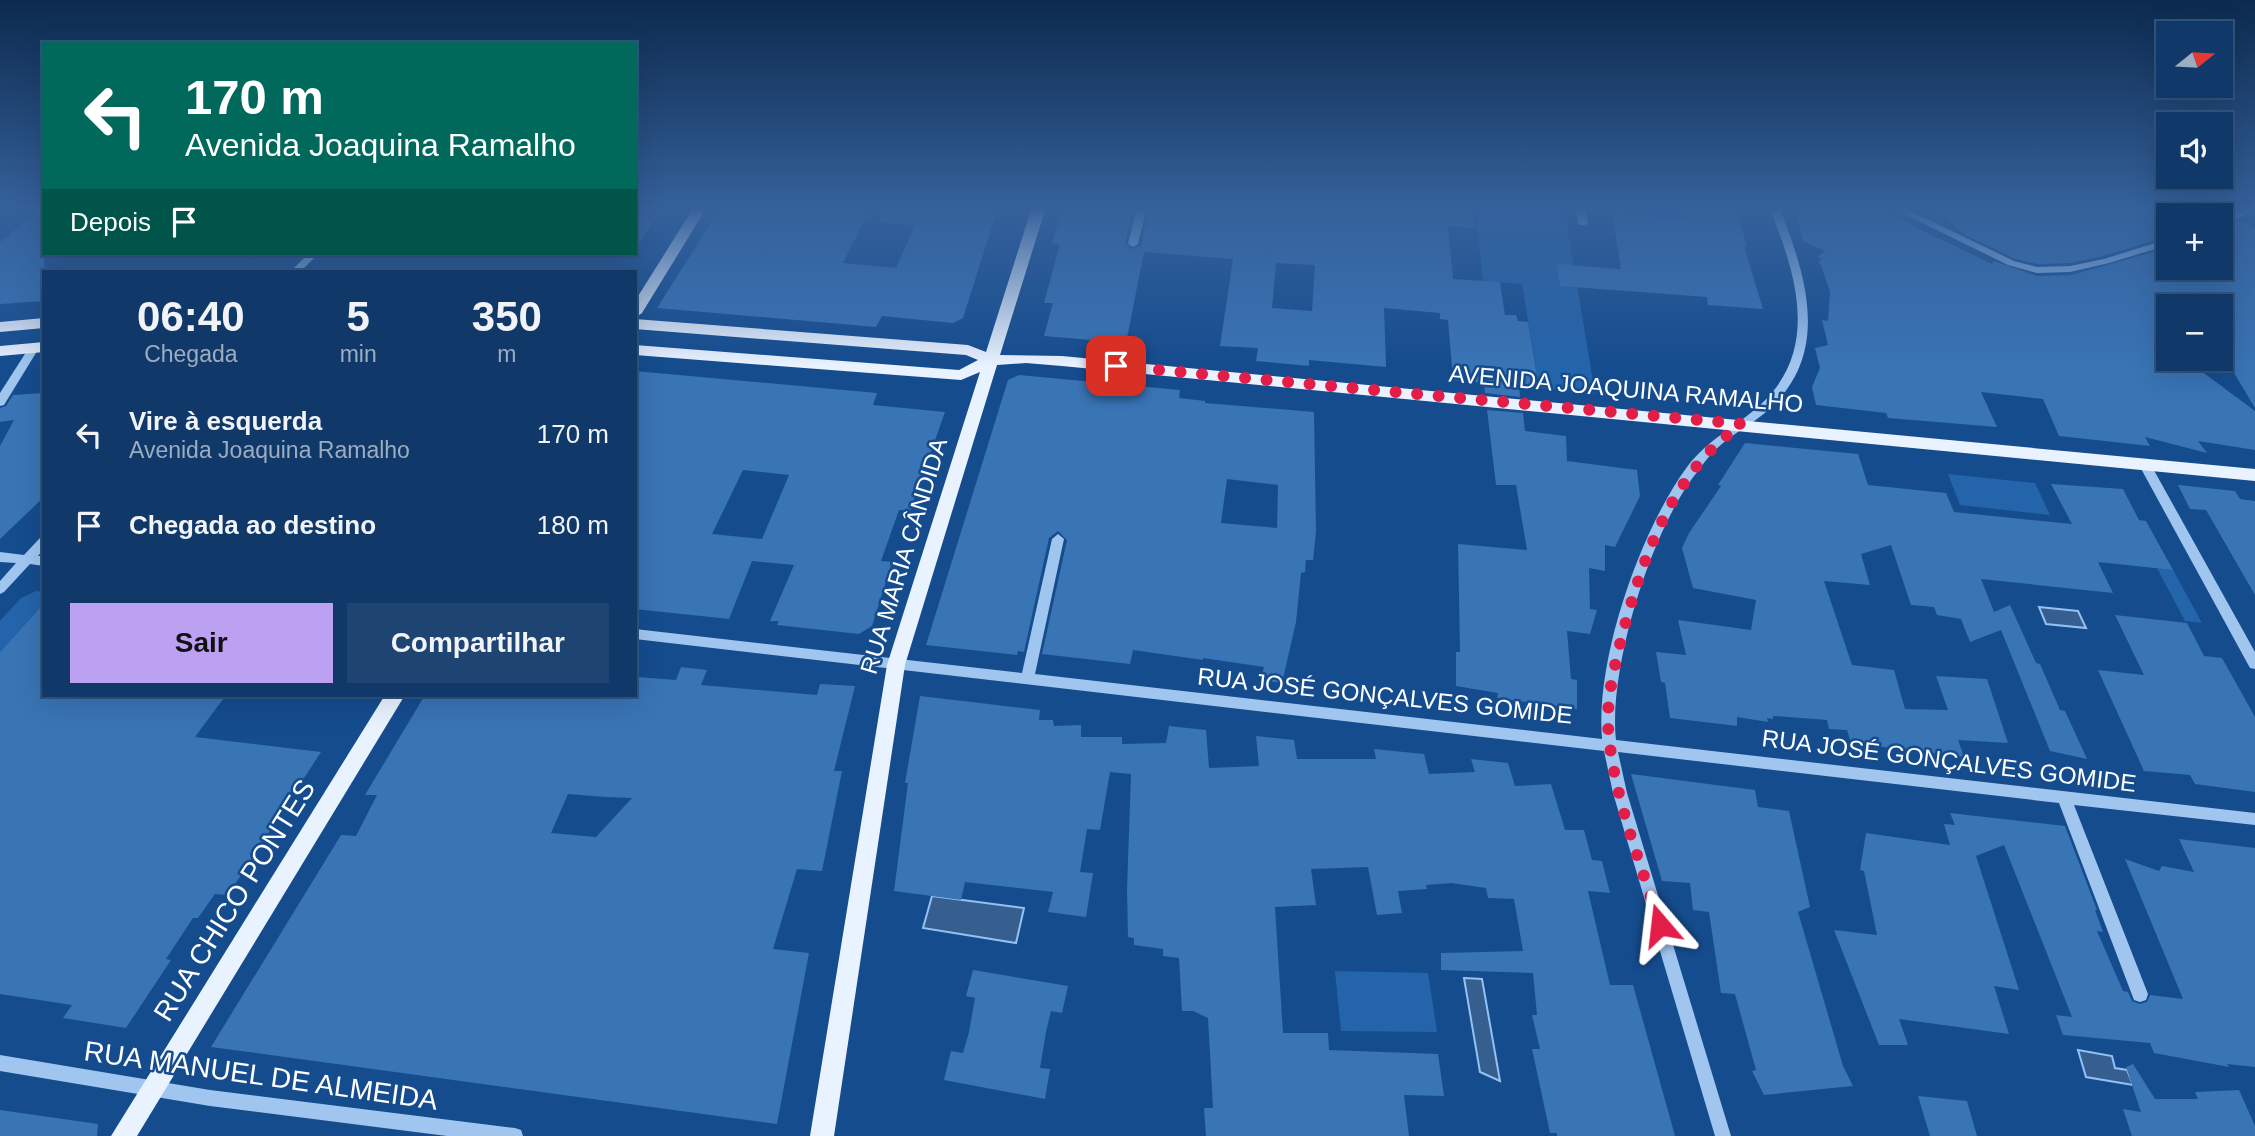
<!DOCTYPE html>
<html lang="pt">
<head>
<meta charset="utf-8">
<style>
  body { margin:0; font-family:Helvetica,sans-serif; background:#1e4472; color:#f1f3f6; height:100vh; display:flex; flex-direction:column; font-size:26px; white-space:nowrap }
  * { box-sizing:border-box; margin:0 }
  p { font-size:23px; color:#9cacc1 }
  .icon { flex:none; width:38px; height:38px; fill:none; stroke:currentColor; stroke-width:2; stroke-linecap:round; stroke-linejoin:round }
  .map { position:relative; flex:1; overflow:hidden }
  .panel { position:absolute; left:42px; top:270px; width:595px; height:427px; display:flex; flex-direction:column; background:#10396a; border-radius:0px; box-shadow:0 7px 28px #0002,0 0 0 2px #30537e }
  .panel>* { flex:none }
  .banner { position:absolute; left:42px; top:42px; width:595px; height:214px; border-radius:0px; box-shadow:0 7px 28px #0002,0 0 0 2px #30537e; background:#00695c; color:#fff; overflow:hidden }
  .needle { width:46px; rotate:72deg }
  .fabs { position:absolute; left:2156px; top:21px; display:grid; gap:14px }
  .fabs a { display:grid; place-items:center; width:77px; height:77px; border-radius:0px; background:#10396a; box-shadow:0 7px 28px #0002,0 0 0 2px #30537e; font-size:35px }
  .pin { position:absolute; display:grid; place-items:center; width:60px; height:60px; color:#fff; margin:-30px; border-radius:14px; box-shadow:0 4px 10px #0006 }
  .me { position:absolute; width:77px; margin:-38px; rotate:343deg; stroke-linejoin:round; filter:drop-shadow(0 0 5px #0008) }
  .turn { display:flex; align-items:center; gap:24px; height:147px; padding:0 28px; font-size:32px }
  .turn .icon { width:91px; height:91px; stroke-width:2.5 }
  .turn b { display:block; font-size:49px; line-height:60px }
  .then { display:flex; align-items:center; height:66px; padding:0 28px; background:#0003; gap:14px; font-size:26px }
  .eta { display:flex; justify-content:space-evenly; align-items:center; height:119px; text-align:center }
  .eta b { font-size:42px; font-weight:600; line-height:49px }
  .action { display:flex; gap:14px; margin-top:auto; padding:14px 28px }
  .action a { flex:1; height:80px; border-radius:0px; background:#bca0f2; color:#111; font-size:28px; font-weight:600; line-height:80px; text-align:center }
  .action a+a { background:#1e4472; color:#f1f3f6 }
  ul { padding:0; list-style:none }
  li { display:flex; align-items:center; gap:21px; height:91px; padding:0 28px }
  li div { flex:1 }
  li b { display:block; font-size:26px }
  li em { font-style:normal }
  .map>svg:first-child { display:block }
  .green { fill:#2464aa }
  .water { fill:#365f8f; stroke:#92c1f3; stroke-width:2 }
  .building { fill:#3974b5; fill-rule:evenodd }
  .lines { fill:none; stroke-linecap:round; stroke-linejoin:round }
  .minor { fill:#a0c6f0; fill-rule:evenodd }
  .major { fill:#e9f2ff; fill-rule:evenodd }
  .route { stroke:#e11d48; stroke-width:12; stroke-dasharray:0 21.6 }
  .labels { text-anchor:middle; stroke-width:5; stroke-linejoin:round; paint-order:stroke }
  .street-label { font-size:24px; fill:#fff; stroke:#154c8e }
  .near-street-label { font-size:28px; fill:#fff; stroke:#154c8e }
</style>
</head>
<body>
<div class="map">
<svg width="2255" height="1136" viewBox="0 0 2255 1136">
  <rect width="100%" height="100%" fill="#154c8e"/>
  <!-- green -->
  <g class="green">
    <polygon points="1475,207 1564,207 1595,393 1539,388 1522,284 1483,281"/>
    <polygon points="1566,207 1681,207 1683,215"/>
    <polygon points="1948,474 2035,483 2050,515 1960,505"/>
    <polygon points="2157,568 2173,570 2202,623 2185,621"/>
    <polygon points="36,591 44,592 44,608 40,607 0,652 0,621 21,598"/>
    <polygon points="1335,971 1428,973 1437,1032 1341,1031"/>
  </g>
  <!-- water -->
  <g class="water">
    <polygon points="2039,607 2078,611 2086,628 2046,624"/>
    <polygon points="932,896 1024,908 1016,943 923,928"/>
    <polygon points="1464,978 1482,979 1500,1081 1480,1072"/>
    <polygon points="2078,1050 2112,1056 2115,1068 2127,1070 2133,1085 2086,1077"/>
  </g>
  <!-- building -->
  <g class="building">
    <polygon points="44,207 44,301 0,304 0,242"/>
    <polygon points="635,207 664,207 635,250"/>
    <polygon points="721,207 871,207 843,263 896,268 915,225 881,222 881,207 998,207 963,318 953,323 882,316 876,327 657,308"/>
    <path d="M 1063,207 L 1134,207 L 1125,243 L 1132,249 L 1141,245 L 1149,207 L 1472,207 L 1474,228 L 1448,226 L 1453,279 L 1500,282 L 1505,315 L 1516,315 L 1518,321 L 1528,322 L 1537,376 L 1532,376 L 1533,387 L 1519,386 L 1520,397 L 1485,393 L 1484,383 L 1453,380 L 1448,320 L 1440,319 L 1440,313 L 1384,308 L 1386,367 L 1309,360 L 1309,366 L 1256,361 L 1258,348 L 1220,346 L 1233,259 L 1144,252 L 1126,343 L 1044,336 L 1053,303 L 1044,303 L 1060,244 L 1052,243 ZM 1276,263 L 1315,265 L 1312,311 L 1272,308 Z"/>
    <polygon points="1681,207 1738,213 1747,247 1744,246 1763,309 1708,305 1707,297 1560,286 1557,264 1621,269 1612,213 1684,219"/>
    <polygon points="1829,207 1874,207 1992,264 1994,261 2037,276 2071,275 2168,248 2168,268 2221,270 2221,227 2239,220 2255,228 2255,408 2221,351 2221,306 2168,306 2168,359 2185,359 2255,411 2255,450 2198,441 2207,453 2145,437 2150,446 2059,436 2043,399 1981,392 1997,427 1888,418 1886,413 1816,405 1812,387 1820,368 1815,348 1828,345 1822,320 1828,321 1830,292 1821,265 1818,263 1822,259 1817,257 1825,251 1803,241 1796,210"/>
    <polygon points="1932,207 2207,207 2207,211 2195,215 2168,215 2168,224 2151,229 2165,237 2103,256 2070,263 2037,264 2015,259 1966,235"/>
    <path d="M 635,371 L 877,393 L 873,405 L 945,412 L 910,511 L 899,510 L 881,561 L 892,562 L 872,626 L 859,634 L 777,625 L 779,621 L 770,621 L 794,565 L 752,561 L 729,619 L 635,609 ZM 743,470 L 789,475 L 762,539 L 712,534 Z"/>
    <path d="M 1019,375 L 1180,390 L 1179,398 L 1205,401 L 1205,403 L 1314,412 L 1316,532 L 1313,560 L 1306,560 L 1305,572 L 1301,573 L 1296,622 L 1282,683 L 1261,680 L 1264,667 L 1203,658 L 1203,660 L 1133,650 L 1130,664 L 1042,654 L 1067,540 L 1058,531 L 1049,538 L 1024,652 L 1018,651 L 1017,655 L 926,645 L 1008,380 ZM 1227,479 L 1278,485 L 1277,528 L 1221,523 Z"/>
    <polygon points="44,393 44,497 0,539 0,446 14,420 0,422 0,408 6,406 13,395"/>
    <polygon points="1487,410 1523,413 1525,431 1566,436 1567,461 1637,470 1640,496 1615,547 1605,545 1605,571 1589,568 1590,609 1597,610 1590,634 1567,631 1571,679 1577,680 1577,709 1497,698 1498,693 1456,686 1456,652 1460,652 1458,544 1527,550 1516,485 1496,485"/>
    <polygon points="1745,443 1858,454 1868,485 1946,493 1954,512 2072,524 2051,484 2123,489 2139,520 2146,521 2173,570 2098,562 2113,593 1981,579 1994,612 2010,605 2036,663 2040,664 2060,710 2065,711 2087,759 2050,751 2001,630 1970,642 1961,619 1937,615 1934,607 1911,605 1891,545 1861,554 1870,585 1824,581 1852,665 1894,670 1905,709 1948,710 1936,676 1987,679 2008,743 1958,740 1964,757 1851,743 1847,730 1829,729 1827,720 1773,716 1773,719 1767,718 1768,722 1737,717 1737,726 1670,718 1665,683 1661,682 1656,652 1686,655 1678,620 1751,630 1756,600 1693,588 1682,548 1689,533 1721,486 1718,485"/>
    <polygon points="2178,485 2235,491 2240,499 2255,501 2255,595 2206,510 2190,509"/>
    <polygon points="44,603 44,695 226,695 195,737 321,752 228,895 215,894 198,918 193,918 166,959 171,960 126,1028 63,1018 72,1005 0,994 0,652"/>
    <polygon points="2115,615 2187,623 2204,656 2222,658 2255,717 2255,792 2195,784 2190,775 2144,771 2098,670 2144,675"/>
    <path d="M 681,667 L 707,670 L 701,685 L 817,695 L 820,684 L 855,686 L 834,771 L 842,771 L 822,871 L 797,869 L 773,949 L 809,953 L 777,1124 L 211,1047 L 341,835 L 356,836 L 377,795 L 365,795 L 425,695 L 635,695 L 637,677 L 676,680 ZM 568,794 L 606,797 L 632,798 L 596,837 L 551,833 Z"/>
    <polygon points="920,696 1040,710 1039,720 1053,720 1054,726 1081,725 1081,737 1122,737 1122,744 1166,743 1169,726 1206,730 1209,768 1259,766 1256,736 1294,740 1297,759 1376,759 1374,749 1424,754 1429,774 1475,772 1471,759 1508,763 1515,786 1551,784 1565,830 1584,830 1592,860 1602,861 1610,893 1588,891 1610,985 1633,985 1675,1136 1557,1136 1557,1133 1550,1133 1532,1049 1540,1049 1532,1015 1537,1015 1533,973 1441,970 1441,953 1523,951 1514,899 1488,898 1486,888 1451,883 1426,885 1427,889 1398,891 1402,913 1377,915 1368,867 1311,869 1316,905 1275,907 1283,1033 1328,1033 1329,1050 1438,1054 1444,1096 1404,1095 1409,1136 1206,1136 1204,1108 1213,1108 1208,1018 1193,1011 1182,1011 1179,958 1163,956 1163,949 1134,945 1134,938 1128,937 1127,890 1131,774 1110,772 1100,830 1087,829 1080,872 1093,873 1086,917 1048,912 1053,892 965,882 961,900 894,891 908,783 905,783"/>
    <polygon points="1631,774 1755,790 1758,807 1789,811 1810,907 1798,912 1843,1066 1853,1086 1764,1095 1752,1071 1756,1070 1735,994 1721,993 1709,912 1693,910 1690,883 1662,881"/>
    <polygon points="1950,813 2065,826 2097,910 2095,910 2103,932 2097,931 2123,991 2128,992 2132,1001 2139,1004 2147,1002 2150,995 2183,999 2125,859 2159,871 2162,866 2194,872 2179,839 2255,848 2255,1067 2227,1064 2229,1067 2154,1053 2150,1043 2063,1035 2056,1015 2072,1017 2004,845 1976,856 2019,990 1994,986 2009,1034 1899,1019 1908,1045 1879,1045 1834,930 1877,935 1864,871 1860,870 1866,833 1950,845 1944,824 1955,825"/>
    <polygon points="973,970 1068,986 1062,1013 1051,1011 1046,1032 1040,1068 1050,1069 1045,1099 944,1080 951,1051 963,1053 969,1032 975,998 966,996"/>
    <polygon points="2133,1064 2155,1099 2198,1099 2195,1092 2239,1090 2255,1126 2255,1136 2132,1136 2123,1109 2141,1112 2126,1067"/>
    <polygon points="1918,1096 1967,1101 1977,1136 1930,1136"/>
    <polygon points="0,1110 98,1124 97,1136 0,1136"/>
  </g>
  <g class="lines">
    <!-- minor -->
    <g class="minor">
      <polygon points="1137,207 1147,207 1138,244 1133,247 1128,244"/>
      <polygon points="1576,207 1585,207 1588,223 1586,225 1580,225 1578,223"/>
      <path d="M 1769,207 L 1779,207 C 1807,277 1832,355 1766,412 C 1752,424 1736,432 1723,443 C 1713,451 1705,461 1698,471 C 1652,527 1608,668 1616,740 L 2255,813 L 2255,825 L 2074,805 L 2148,994 L 2146,1000 L 2140,1002 L 2134,1000 L 2059,803 L 1618,752 L 1627,793 L 1731,1136 L 1715,1136 L 1613,793 L 1604,751 L 635,639 L 635,629 L 1022,673 L 1052,539 L 1058,534 L 1064,539 L 1035,674 L 1602,739 C 1595,660 1640,531 1687,467 C 1710,437 1734,429 1760,405 C 1821,350 1796,273 1769,207 Z"/>
      <polygon points="1890,207 1902,207 2014,261 2037,267 2070,266 2104,259 2168,239 2168,245 2109,263 2070,272 2037,273 2008,265"/>
      <polygon points="2250,207 2255,207 2255,211 2221,225 2221,219"/>
      <polygon points="308,254 318,254 301,271 291,271"/>
      <polygon points="34,345 39,348 4,405 0,406 0,393 30,346"/>
      <polygon points="2145,461 2151,465 2255,652 2255,669 2250,668 2139,465"/>
      <polygon points="44,537 44,549 38,556 44,556 44,566 30,564 4,592 0,594 0,581 16,563 0,562 0,552 24,555 40,538"/>
      <polygon points="0,1055 210,1090 515,1128 521,1130 523,1136 447,1136 210,1106 0,1071"/>
    </g>
    <!-- major -->
    <g class="major">
      <polygon points="694,207 707,207 642,313 635,318 635,301"/>
      <polygon points="1032,207 1046,207 1000,355 1062,356 2255,469 2255,481 1062,366 1026,363 997,365 905,665 834,1136 810,1136 887,665 980,372 961,380 635,355 635,345 959,370 978,360 966,355 635,329 635,319 968,345 986,352"/>
      <polygon points="44,318 44,328 0,332 0,322"/>
      <polygon points="44,342 44,352 0,356 0,346"/>
      <polygon points="385,695 405,695 137,1136 111,1136"/>
    </g>
  </g>
  <!-- sky -->
  <linearGradient id="sky" x2="0" y2="1"><stop stop-color="#0c2a4e"/><stop offset="0.57" stop-color="#35619b"/><stop offset="1" stop-color="#35619b" stop-opacity="0"/></linearGradient>
  <rect width="2255" height="366" fill="url(#sky)"/>
  <g class="lines">
    <!-- route -->
    <path class="route" d="M 1116,366 L 1742,424 C 1672,472 1643,557 1622,636 C 1615,665 1607,695 1608,725 C 1612,793 1640,861 1660,925"/>
  </g>
  <g class="labels">
    <!-- street labels -->
    <g class="street-label">
      <text transform="translate(1626 389) rotate(5)" y="8">AVENIDA JOAQUINA RAMALHO</text>
      <text transform="translate(904 556) rotate(-73)" y="8">RUA MARIA CÂNDIDA</text>
      <text transform="translate(1385 696) rotate(6)" y="8">RUA JOSÉ GONÇALVES GOMIDE</text>
      <text transform="translate(1949 761) rotate(7)" y="8">RUA JOSÉ GONÇALVES GOMIDE</text>
    </g>
    <!-- near-street labels -->
    <g class="near-street-label">
      <text transform="translate(234 900) rotate(-58)" y="10">RUA CHICO PONTES</text>
      <text transform="translate(261 1075) rotate(8)" y="10">RUA MANUEL DE ALMEIDA</text>
    </g>
  </g>
</svg>
<div class="fabs">
<a><svg class="needle" viewBox="-14 -14 28 28"><path d="M0-13l5 13h-10z" fill="#e53935"/><path d="M0 13l5-13h-10z" fill="#9cacc1"/></svg></a>
<a><svg class="icon" aria-label="sound" viewBox="0 0 24 24"><path d="M4 9h4l5-4v14l-5-4H4zM17 9q2 3 0 6"/></svg></a>
<a>+</a>
<a>−</a>
</div>
<div class="pin" style="left:1116px;top:366px;background:#d93025"><svg class="icon" aria-label="arrive" viewBox="0 0 24 24"><path d="M6 21V4h12l-3 4 3 4H6"/></svg></div>
<svg class="me" style="left:1660px;top:925px" viewBox="-20 -20 40 40"><path d="M0-17L14 15 0 8-14 15z" fill="#e11d48" stroke="#fff" stroke-width="4"/></svg>
<div class="banner">
<div class="turn"><svg class="icon" aria-label="left" viewBox="0 0 24 24"><path d="M17 20v-9H6M10 6l-5 5 5 5"/></svg><div><b>170 m</b>Avenida Joaquina Ramalho</div></div>
<div class="then">Depois<svg class="icon" aria-label="arrive" viewBox="0 0 24 24"><path d="M6 21V4h12l-3 4 3 4H6"/></svg></div>
</div>
<section class="panel">
<div class="eta">
<div><b>06:40</b><p>Chegada</p></div>
<div><b>5</b><p>min</p></div>
<div><b>350</b><p>m</p></div>
</div>
<ul>
<li><svg class="icon" aria-label="left" viewBox="0 0 24 24"><path d="M17 20v-9H6M10 6l-5 5 5 5"/></svg><div><b>Vire à esquerda</b><p>Avenida Joaquina Ramalho</p></div><em>170 m</em></li>
<li><svg class="icon" aria-label="arrive" viewBox="0 0 24 24"><path d="M6 21V4h12l-3 4 3 4H6"/></svg><div><b>Chegada ao destino</b></div><em>180 m</em></li>
</ul>
<div class="action"><a>Sair</a><a>Compartilhar</a></div>
</section>
</div>
</body>
</html>
